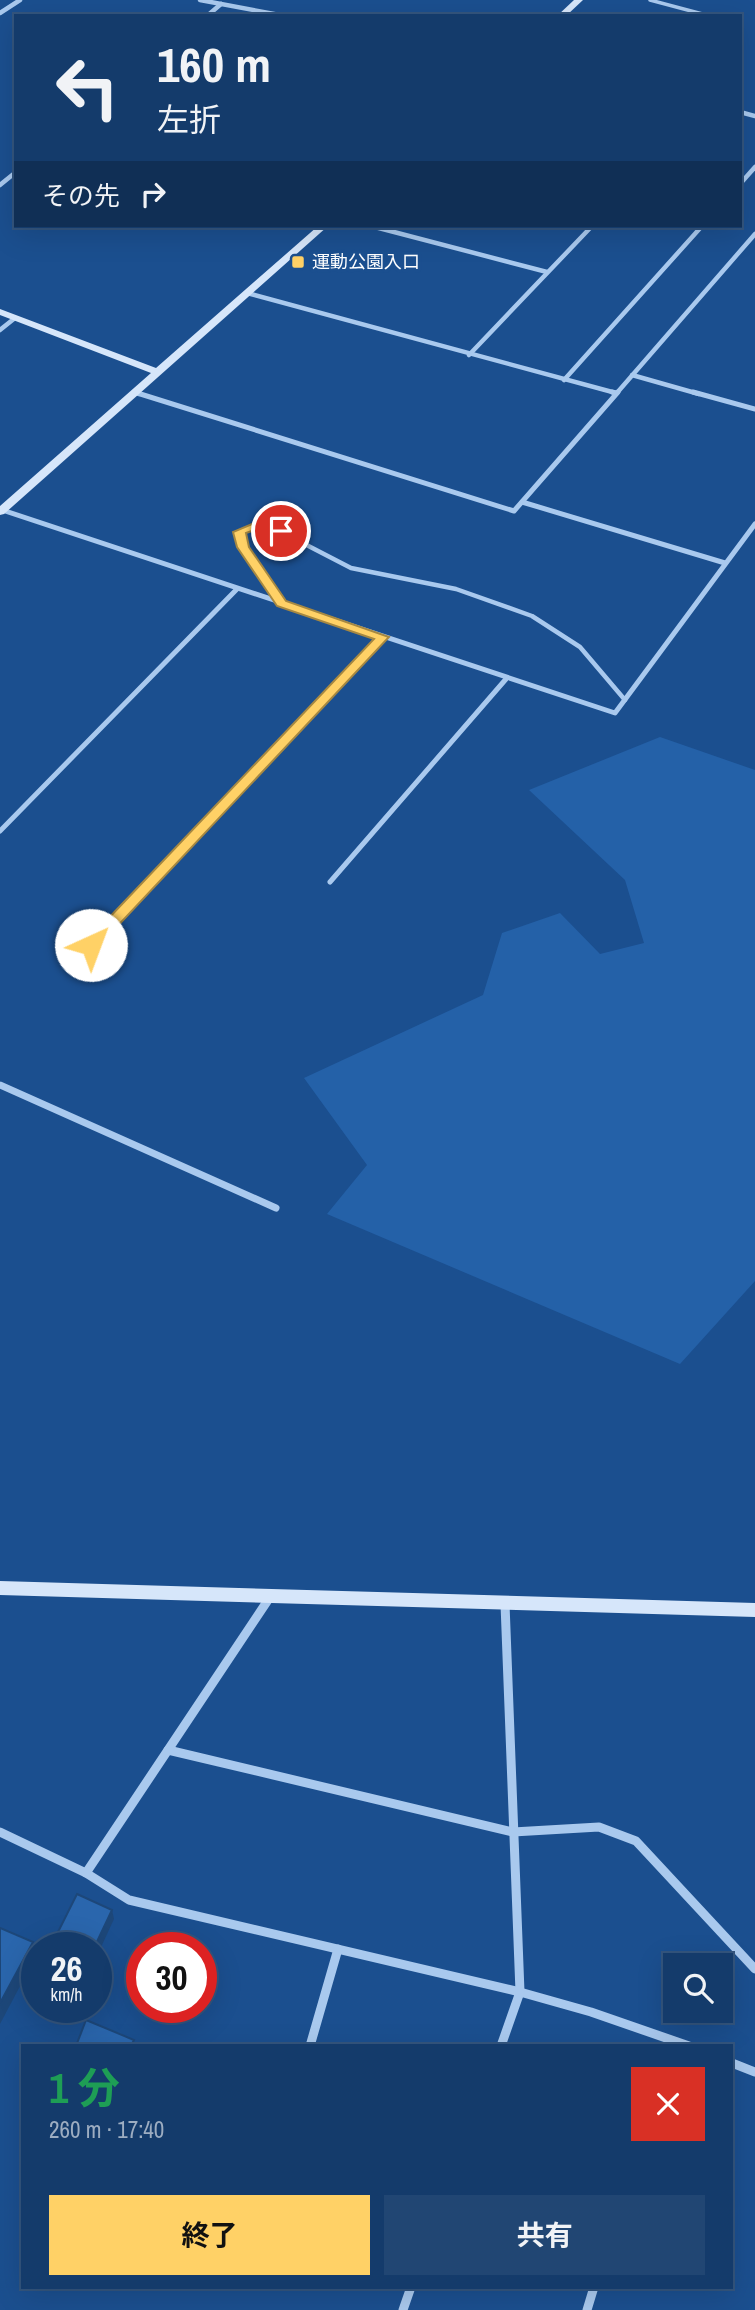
<!DOCTYPE html>
<html lang="ja">
<head>
<meta charset="utf-8">
<style>
  body { margin:0; font-family:"Archivo Narrow","Noto Sans JP",sans-serif; background:#214673; color:#f1f3f6; height:100vh; display:flex; flex-direction:column; font-size:26px; white-space:nowrap }
  * { box-sizing:border-box; margin:0 }
  p { font-size:23px; color:#9dadc1 }
  .icon { flex:none; width:38px; height:38px; fill:none; stroke:currentColor; stroke-width:2; stroke-linecap:round; stroke-linejoin:round }
  .map { position:relative; flex:1; overflow:hidden }
  .drawer { position:absolute; left:21px; top:2044px; width:712px; height:245px; display:flex; flex-direction:column; background:#143b6b; border-radius:0px; box-shadow:0 7px 28px #0002,0 0 0 2px #33557e }
  .drawer>* { flex:none }
  .hud { position:absolute; left:14px; top:14px; width:728px; height:214px; border-radius:0px; box-shadow:0 7px 28px #0002,0 0 0 2px #33557e; background:#143b6b; color:#f1f3f6; overflow:hidden }
  .controls { position:absolute; left:663px; top:1953px; display:grid; gap:14px }
  .controls a { display:grid; place-items:center; width:70px; height:70px; border-radius:0px; background:#143b6b; box-shadow:0 7px 28px #0002,0 0 0 2px #33557e; font-size:35px }
  .speed { position:absolute; left:21px; top:1932px; display:flex; gap:14px; font-size:35px; font-weight:700; text-align:center }
  .speed>* { display:grid; place-content:center; width:91px; height:91px; border-radius:50%; background:#143b6b; box-shadow:0 7px 28px #0002,0 0 0 2px #33557e; line-height:1 }
  .speed small { font-size:18px; font-weight:400 }
  .speed .limit { border:10px solid #d22; background:#fff; color:#111 }
  .pin { position:absolute; display:grid; place-items:center; width:60px; height:60px; color:#fff; margin:-30px; border:4px solid #fff; border-radius:50%; box-shadow:0 2px 7px #0007 }
  .me { position:absolute; width:77px; margin:-38px; rotate:43deg; stroke-linejoin:round; filter:drop-shadow(0 0 5px #0008) }
  .turn { display:flex; align-items:center; gap:24px; height:147px; padding:0 28px; font-size:32px }
  .turn .icon { width:91px; height:91px; stroke-width:2.5 }
  .turn b { display:block; font-size:49px; line-height:60px }
  .then { display:flex; align-items:center; height:66px; padding:0 28px; background:#0003; gap:14px; font-size:26px }
  .round { display:grid; place-items:center; flex:none; width:74px; height:74px; border-radius:0px; background:#214673 }
  .summary { display:flex; align-items:center; justify-content:space-between; height:119px; padding:0 28px }
  h1 { font-size:42px; font-weight:700; line-height:52px; color:#1e9e55 }
  .action { display:flex; gap:14px; margin-top:auto; padding:14px 28px }
  .action a { flex:1; height:80px; border-radius:0px; background:#ffd166; color:#111; font-size:28px; font-weight:700; line-height:80px; text-align:center }
  .action a+a { background:#214673; color:#f1f3f6 }
  .map>svg:first-child { display:block }
  .green { fill:#2461a8 }
  .lines { fill:none; stroke-linecap:round; stroke-linejoin:round }
  .lane-far1 { stroke:#a9c9ee; stroke-width:3.5 }
  .lane { stroke:#a9c9ee; stroke-width:4.5 }
  .street-far3 { stroke:#a9c9ee; stroke-width:4.5 }
  .street-far2 { stroke:#a9c9ee; stroke-width:5 }
  .street-far1 { stroke:#a9c9ee; stroke-width:7 }
  .street { stroke:#a9c9ee; stroke-width:9 }
  .secondary { fill:#d6e6fa; fill-rule:evenodd }
  .shaded-wall { fill:#1d4779 }
  .building { fill:#2a66ad; stroke:#1d4779; stroke-width:2 }
  .route { fill:#ffd166; stroke:#a68842; stroke-width:2 }
  .poi-dot { fill:#ffd166; stroke:#1b4f8f; stroke-width:2.5 }
  .labels { text-anchor:middle; stroke-width:7; stroke-linejoin:round; paint-order:stroke }
  .far-poi-label { font-size:18px; fill:#fff; stroke:#1b4f8f; text-anchor:start }
</style>
</head>
<body>
<div class="map">
<svg width="755" height="2310" viewBox="0 0 755 2310">
  <rect width="100%" height="100%" fill="#1b4f8f"/>
  <!-- green -->
  <polygon class="green" points="660,737 755,770 755,1281 680,1364 327,1214 367,1165 304,1078 483,995 502,933 560,913 600,954 644,943 625,880 529,790"/>
  <g class="lines">
    <!-- lane-far1 -->
    <polyline class="lane-far1" points="650,0 710,16"/>
    <!-- lane -->
    <polyline class="lane" points="282,604 243,547 239,532 264,523 351,568 456,589 532,616 580,647 625,700"/>
    <!-- street-far3 -->
    <g class="street-far3">
      <polyline points="200,0 285,16"/>
      <polyline points="0,13 20,0"/>
      <polyline points="207,16 221,4"/>
      <polyline points="740,112 755,116"/>
      <polyline points="740,184 755,167"/>
      <polyline points="0,185 16,172"/>
      <polyline points="371,226 547,272"/>
      <polyline points="247,293 616,393"/>
      <polyline points="0,330 15,318"/>
      <polyline points="469,355 592,226"/>
      <polyline points="632,375 699,394"/>
      <polyline points="564,380 702,226"/>
      <polyline points="134,392 139,394"/>
      <polyline points="616,394 755,234"/>
    </g>
    <!-- street-far2 -->
    <g class="street-far2">
      <polyline points="134,392 514,511 618,392"/>
      <polyline points="612,392 616,393"/>
      <polyline points="693,392 755,409"/>
      <polyline points="522,502 725,563"/>
      <polyline points="2,510 615,713 755,524"/>
      <polyline points="0,831 237,589"/>
      <polyline points="330,882 506,679"/>
      <polyline points="143,890 382,637"/>
    </g>
    <!-- street-far1 -->
    <g class="street-far1">
      <polyline points="91,945 145,888"/>
      <polyline points="0,1085 276,1208"/>
    </g>
    <!-- street -->
    <g class="street">
      <polyline points="168,1750 513,1832 599,1827 636,1841 755,1969"/>
      <polyline points="0,1832 86,1873 129,1900 520,1992 591,2012 689,2046"/>
      <polyline points="86,1873 270,1597"/>
      <polyline points="310,2046 338,1949"/>
      <polyline points="501,2046 520,1992 505,1604"/>
      <polyline points="732,2063 755,2072"/>
      <polyline points="403,2310 411,2287"/>
      <polyline points="587,2310 594,2287"/>
    </g>
    <!-- secondary -->
    <g class="secondary">
      <polygon points="574,0 583,0 566,16 557,16"/>
      <polygon points="318,226 328,226 4,514 0,515 0,506 151,373 0,315 0,309 156,368"/>
      <polygon points="0,1581 755,1603 755,1617 0,1595"/>
    </g>
  </g>
  <!-- shaded-wall -->
  <g class="shaded-wall">
    <polygon points="112,1910 114,1919 96,1958 96,1948 94,1948"/>
    <polygon points="33,1942 37,1954 0,2024 0,2003"/>
  </g>
  <!-- building -->
  <g class="building">
    <polygon points="77,1894 112,1910 94,1948 50,1948"/>
    <polygon points="0,1928 33,1942 0,2003"/>
    <polygon points="86,2020 134,2040 131,2046 76,2046"/>
  </g>
  <!-- route -->
  <polygon class="route" points="264,519 287,531 281,534 264,527 246,533 249,547 286,601 389,637 96,949 86,949 84,945 86,942 374,639 277,606 237,547 233,532"/>
  <!-- markers -->
  <rect class="poi-dot" x="291" y="255" width="14" height="14" rx="3.5"/>
  <g class="labels">
    <!-- far-poi labels -->
    <g class="far-poi-label">
      <text x="312" y="268">運動公園入口</text>
    </g>
  </g>
</svg>
<div class="controls">
<a><svg class="icon" aria-label="search" viewBox="0 0 24 24"><circle cx="10" cy="10" r="6"/><path d="M15 15l6 6"/></svg></a>
</div>
<div class="speed"><div>26<small>km/h</small></div><div class="limit">30</div></div>
<div class="pin" style="left:281px;top:531px;background:#d93025"><svg class="icon" aria-label="arrive" viewBox="0 0 24 24"><path d="M6 21V4h12l-3 4 3 4H6"/></svg></div>
<svg class="me" style="left:91px;top:945px" viewBox="-20 -20 40 40"><circle r="19" fill="#fff"/><path d="M0-13L10 11 0 6-10 11z" fill="#ffd166"/></svg>
<div class="hud">
<div class="turn"><svg class="icon" aria-label="left" viewBox="0 0 24 24"><path d="M17 20v-9H6M10 6l-5 5 5 5"/></svg><div><b>160 m</b>左折</div></div>
<div class="then">その先<svg class="icon" aria-label="right" viewBox="0 0 24 24"><path d="M7 20v-9h11M14 6l5 5-5 5"/></svg></div>
</div>
<section class="drawer">
<div class="summary"><div><h1>1 分</h1><p>260 m · 17:40</p></div><a class="round" style="background:#d93025;color:#fff"><svg class="icon" aria-label="close" viewBox="0 0 24 24"><path d="M6 6l12 12M18 6L6 18"/></svg></a></div>
<div class="action"><a>終了</a><a>共有</a></div>
</section>
</div>
</body>
</html>
